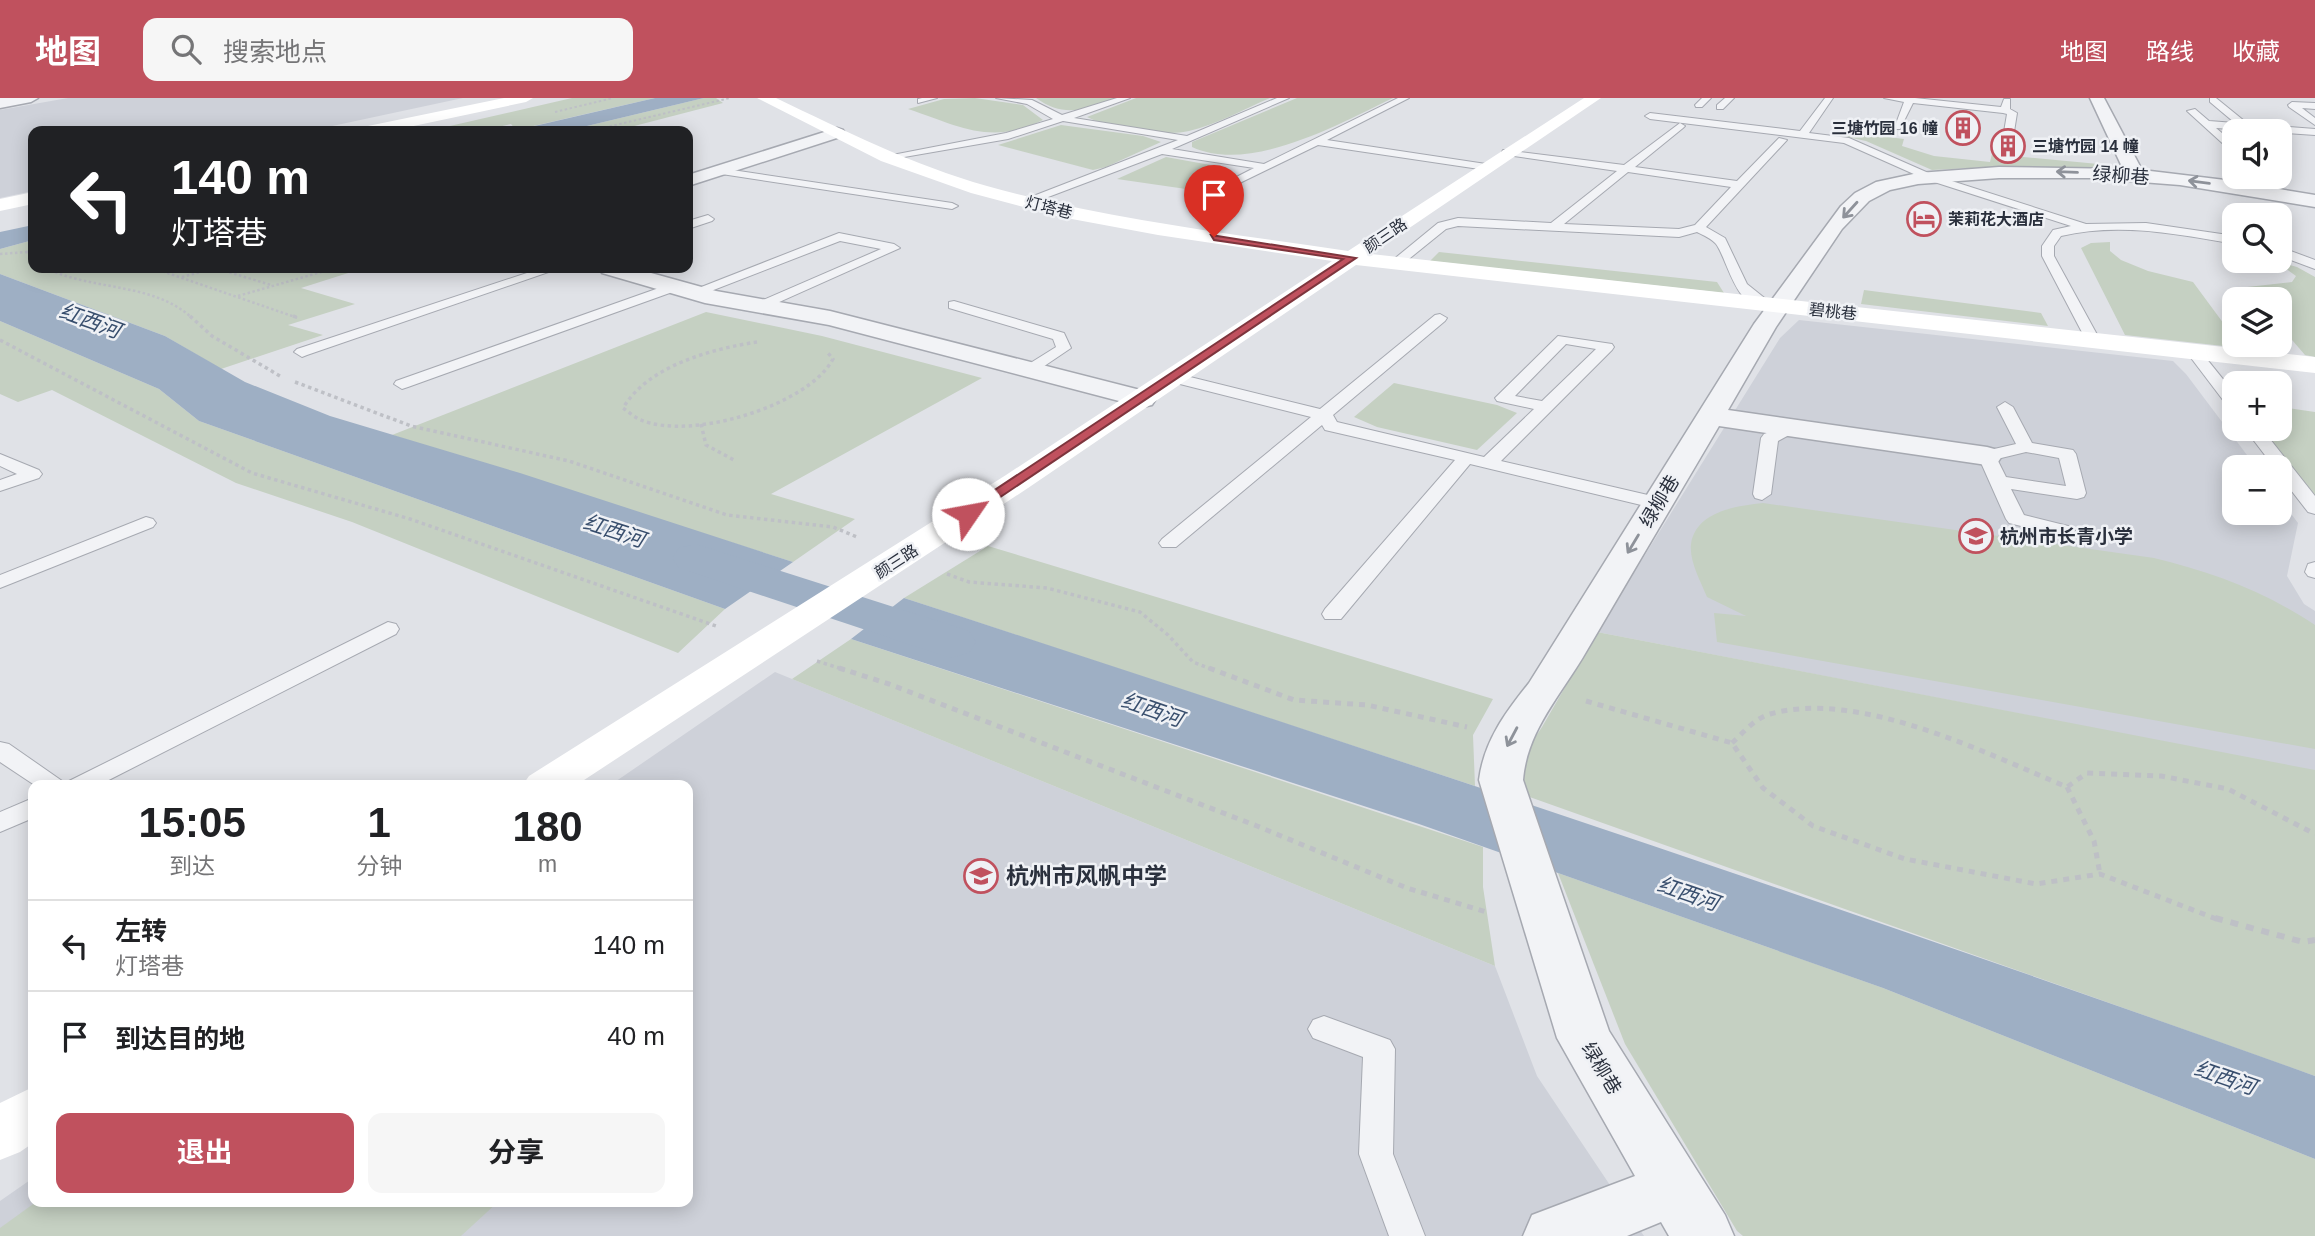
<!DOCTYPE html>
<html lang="zh">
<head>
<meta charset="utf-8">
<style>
  body { margin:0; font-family:Helvetica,"Noto Sans SC",sans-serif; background:#f6f6f6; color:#202124; height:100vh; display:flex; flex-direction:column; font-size:26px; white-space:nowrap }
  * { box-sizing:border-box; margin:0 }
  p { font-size:23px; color:#757577 }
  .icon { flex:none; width:38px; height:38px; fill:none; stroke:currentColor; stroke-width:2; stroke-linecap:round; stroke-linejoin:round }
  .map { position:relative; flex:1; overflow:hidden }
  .panel { position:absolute; left:28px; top:682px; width:665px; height:427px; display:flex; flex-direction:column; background:#fff; border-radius:14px; box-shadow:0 4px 18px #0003 }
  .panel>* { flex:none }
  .top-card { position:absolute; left:28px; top:28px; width:665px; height:147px; border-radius:14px; box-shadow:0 4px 18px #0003; background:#202124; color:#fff; overflow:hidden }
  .fabs { position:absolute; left:2222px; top:21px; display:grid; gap:14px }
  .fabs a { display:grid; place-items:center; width:70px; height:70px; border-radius:14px; background:#fff; box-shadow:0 4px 18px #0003; font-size:35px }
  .pin { position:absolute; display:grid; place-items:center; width:60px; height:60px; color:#fff; margin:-72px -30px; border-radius:50% 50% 50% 0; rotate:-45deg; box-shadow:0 0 7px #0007 }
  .pin .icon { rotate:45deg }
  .me { position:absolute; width:77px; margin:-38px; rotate:57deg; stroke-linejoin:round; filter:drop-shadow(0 0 5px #0008) }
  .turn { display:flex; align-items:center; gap:24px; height:147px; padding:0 28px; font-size:32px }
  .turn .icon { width:91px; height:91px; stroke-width:2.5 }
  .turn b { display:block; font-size:49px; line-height:60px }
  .eta { display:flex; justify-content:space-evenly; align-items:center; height:119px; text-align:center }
  .eta b { font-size:42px; font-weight:700; line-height:49px }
  .button { display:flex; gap:14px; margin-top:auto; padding:14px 28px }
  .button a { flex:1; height:80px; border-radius:14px; background:#c0515e; color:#fff; font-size:28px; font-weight:700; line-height:80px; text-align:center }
  .button a+a { background:#f6f6f6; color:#202124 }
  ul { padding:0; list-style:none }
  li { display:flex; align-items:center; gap:21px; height:91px; padding:0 28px; border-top:2px solid #e0e0e0 }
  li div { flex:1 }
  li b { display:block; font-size:26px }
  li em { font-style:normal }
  header { display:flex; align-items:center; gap:42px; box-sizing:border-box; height:98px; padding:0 35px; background:#c0515e; color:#fff }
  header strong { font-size:33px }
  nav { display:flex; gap:38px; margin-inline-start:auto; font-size:24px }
  .search { width:490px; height:63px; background:#f6f6f6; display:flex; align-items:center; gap:18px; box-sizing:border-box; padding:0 24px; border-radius:14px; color:#757577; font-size:26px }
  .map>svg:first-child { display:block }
  .built { fill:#ced1d9 }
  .green { fill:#c5d0c2 }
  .water { fill:#9eafc4 }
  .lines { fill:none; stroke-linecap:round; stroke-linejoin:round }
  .canal { fill:#9eafc4; fill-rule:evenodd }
  .lane-casing { stroke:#a6a9b1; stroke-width:2 }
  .street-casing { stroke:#a6a9b1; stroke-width:3 }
  .path-far4 { stroke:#bec0c6; stroke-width:2; stroke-dasharray:2.5 2.5; stroke-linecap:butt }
  .path-far3 { stroke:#bec0c6; stroke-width:2.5; stroke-dasharray:2.5 2.5; stroke-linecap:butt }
  .path-far2 { stroke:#bec0c6; stroke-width:3.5; stroke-dasharray:3.5 3.5; stroke-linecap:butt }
  .path-far1 { stroke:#bec0c6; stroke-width:5; stroke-dasharray:6 6; stroke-linecap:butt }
  .path { stroke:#bec0c6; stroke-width:6; stroke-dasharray:8 8; stroke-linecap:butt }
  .lane { fill:#f2f3f6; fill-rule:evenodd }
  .street { fill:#f2f3f6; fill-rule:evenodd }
  .secondary { fill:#fff; fill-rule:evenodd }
  .oneway { stroke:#8e929a }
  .route { fill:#c0515e; stroke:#7d353d; stroke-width:2 }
  .labels { text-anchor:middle; stroke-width:5; stroke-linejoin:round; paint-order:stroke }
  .far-poi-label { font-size:16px; font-weight:bold; fill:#2a303d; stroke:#eff1f5; text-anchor:start }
  .far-street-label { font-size:16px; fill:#2a303d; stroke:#eff1f5 }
  .street-label { font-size:19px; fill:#2a303d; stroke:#eff1f5 }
  .poi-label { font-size:19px; font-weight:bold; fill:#2a303d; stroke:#eff1f5; text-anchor:start }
  .water-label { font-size:21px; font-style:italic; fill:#384e6d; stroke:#eff1f5 }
  .near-poi-label { font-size:23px; font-weight:bold; fill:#2a303d; stroke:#eff1f5; text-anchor:start }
</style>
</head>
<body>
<header>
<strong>地图</strong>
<div class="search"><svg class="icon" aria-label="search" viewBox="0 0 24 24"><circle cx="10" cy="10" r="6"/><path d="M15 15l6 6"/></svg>搜索地点</div>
<nav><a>地图</a><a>路线</a><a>收藏</a></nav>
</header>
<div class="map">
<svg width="2315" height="1138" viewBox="0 0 2315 1138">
  <rect width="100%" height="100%" fill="#e0e2e7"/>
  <!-- built -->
  <g class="built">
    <polygon points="68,0 463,0 309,33 33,33 33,93 0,100 0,12"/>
    <polygon points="1799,222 2173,263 2186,276 2256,369 2235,369 2235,415 2280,415 2280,401 2298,425 2287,478 2304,506 2315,513 2315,673 1597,534 1780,240"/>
    <polygon points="775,574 1495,868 1537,978 1644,1138 0,1138 0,1103 33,1080 33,1104 688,1104 688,688 609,688"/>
  </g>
  <!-- green -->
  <g class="green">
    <polygon points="572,0 655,0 516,32 511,26 481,33 428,33"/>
    <polygon points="704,0 716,0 723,5 615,33 566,33"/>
    <path d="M 975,0 L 1023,7 L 1043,22 C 991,48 959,28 908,11 L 944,1 Z"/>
    <path d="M 1036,0 L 1117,0 C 1086,11 1065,21 1036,0 Z"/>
    <path d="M 1136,0 L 1270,0 C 1244,11 1216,27 1189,33 C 1166,39 1108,30 1087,19 Z"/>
    <path d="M 1297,0 L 1393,0 C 1339,26 1250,76 1192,49 L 1192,44 Z"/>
    <polygon points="1061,27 1143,38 1161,44 1106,69 1093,72 998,47"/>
    <polygon points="1835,32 1904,41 1902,48 1934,58 1990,64 1992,56 2109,67 2110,71 1989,69 1932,72 1866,43 1833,36"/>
    <polygon points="1166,59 1227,70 1186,91 1117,81"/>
    <polygon points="33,142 33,170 364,170 301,190 355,206 288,227 323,237 221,271 165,238 0,176 0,151"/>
    <polygon points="2110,144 2110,153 2121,162 2148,173 2193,184 2235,241 2235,247 2241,250 2125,237 2081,150 2091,145"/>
    <polygon points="1439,154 1717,184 1724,195 1430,163"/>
    <polygon points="2275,163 2297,169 2315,179 2315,259 2305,257 2280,228 2280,201 2258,201 2247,189 2292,184 2296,178"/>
    <polygon points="1864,192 2041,215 2048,228 1861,206"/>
    <polygon points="706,214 822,238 982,280 771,396 855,421 793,464 392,337"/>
    <polygon points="0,223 159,291 199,323 725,511 678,555 352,424 236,385 52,292 18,304 0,296"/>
    <polygon points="1394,285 1497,307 1517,315 1477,352 1377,329 1354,319"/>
    <polygon points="2280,309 2315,314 2315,410 2253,331 2280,331"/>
    <path d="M 1763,405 L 2154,460 C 2212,474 2264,493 2315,527 L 2315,651 L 1717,544 L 1714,515 L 1746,518 L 1707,499 C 1701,484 1689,463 1691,446 C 1696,413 1737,408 1763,405 Z"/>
    <polygon points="988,448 1493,601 1473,637 1475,688 904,500"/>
    <polygon points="1597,534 2315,672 2315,978 1524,697 1509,679 1542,629"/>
    <polygon points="851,541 1483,749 1483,789 1495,868 792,581"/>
    <polygon points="1558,775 1883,890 2315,1061 2315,1138 1743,1138 1737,1133 1625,946"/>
    <polygon points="36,1104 498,1104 461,1138 0,1138 0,1130"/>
  </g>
  <!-- water -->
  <g class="water">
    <polygon points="655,0 704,0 566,33 513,33"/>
    <polygon points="33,127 33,142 0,151 0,134"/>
    <polygon points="0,176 165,238 245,284 330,318 520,375 793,464 725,511 199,323 159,291 0,223"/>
    <path d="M 904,500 C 1376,654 1847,810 2315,978 L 2315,1061 L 1883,890 L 1419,726 L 851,541 Z"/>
  </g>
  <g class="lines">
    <!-- canal -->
    <polygon class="canal" points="696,446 969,533 976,544 969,555 950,560 679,470 672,460 679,450"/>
    <!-- lane casing -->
    <g class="lane-casing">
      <g id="lane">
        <polygon points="922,0 937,0 918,5 918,1"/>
        <polygon points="996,0 1032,2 1062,17 1117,0 1130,0 1074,20 1187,38 1277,0 1289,0 1172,51 1264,66 1398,0 1409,0 1327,42 1486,66 1491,69 1486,72 1318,47 1215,97 1211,96 1211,92 1254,70 1162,56 1027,107 1021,104 1023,102 1178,42 1063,23 1008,41 887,62 882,59 1006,35 1053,21 1027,6"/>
        <polygon points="1702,0 1711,0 1702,9 1696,9 1695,7"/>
        <polygon points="1725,0 1734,0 1723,11 1717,11 1717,7"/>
        <path d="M 1825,0 L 1833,0 L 1809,35 L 1849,40 L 1933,77 L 2086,126 L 2146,125 L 2235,138 L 2235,146 C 2177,136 2119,124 2061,138 L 2054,148 L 2054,158 L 2100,242 L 2093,246 L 2086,242 L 2042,158 L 2042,148 L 2053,132 L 2071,128 L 1925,81 L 1844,45 L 1650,21 L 1645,18 L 1650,15 L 1800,33 Z"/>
        <polygon points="1884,0 1915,0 2001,9 2004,1 2010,1 2010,11 2017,15 2013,40 2008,43 2003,40 2007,16 2003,15 1913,5 1900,31 1894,31 1904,4"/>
        <polygon points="2210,0 2216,0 2248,26 2315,31 2315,37 2216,30 2235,46 2235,54 2231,53 2187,13 2195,11 2209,23 2235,25 2210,4"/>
        <polygon points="2292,4 2315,5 2315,11 2302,10 2315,20 2315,27 2289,9 2288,7"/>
        <path d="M 1680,25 L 1685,28 L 1683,30 L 1635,69 L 1737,83 L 1779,40 L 1787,42 L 1706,129 L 1725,140 L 1747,186 L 1767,202 L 1767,208 C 1736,214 1728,162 1716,146 C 1712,141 1703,137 1697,134 L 1679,139 L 1458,128 L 1446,131 L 1399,169 L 1394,170 L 1388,166 L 1438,125 L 1458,120 L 1551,125 L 1617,73 L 1507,57 L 1502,54 L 1503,52 L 1624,67 ZM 1628,74 L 1731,89 L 1695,127 L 1679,131 L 1564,126 Z"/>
        <polygon points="2280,55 2288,64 2280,68"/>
        <polygon points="719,70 952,105 958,108 952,111 715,75 714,73"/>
        <polygon points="708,117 714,121 712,123 688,131 688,123"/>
        <polygon points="839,135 894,146 900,150 759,213 754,212 754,206 881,151 840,143 698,198 693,199 686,195"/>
        <polygon points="2280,149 2315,162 2315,171 2280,158"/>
        <polygon points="542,170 560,170 307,257 302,259 294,254 297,251"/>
        <polygon points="673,185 678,186 678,192 408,289 402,291 394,286 396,283"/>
        <polygon points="954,203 1064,235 1071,250 1034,275 1024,275 1021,272 1024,269 1056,249 1053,241 949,210 949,204"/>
        <path d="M 1440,216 L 1447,220 L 1445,223 L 1333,317 L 1337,324 L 1484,359 L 1534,311 L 1497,303 L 1495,300 L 1558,238 L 1612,246 L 1614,249 L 1612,252 L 1501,363 L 1665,401 L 1667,405 L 1665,409 L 1658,411 L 1470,366 L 1341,521 L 1325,521 L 1322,516 L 1325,511 L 1455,362 L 1325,332 L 1322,327 L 1176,449 L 1162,449 L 1159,445 L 1162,441 L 1311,319 L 1168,283 L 1166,280 L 1168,277 L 1174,275 L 1320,311 L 1435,217 ZM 1566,246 L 1596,251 L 1542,303 L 1515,298 Z"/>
        <polygon points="2192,248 2197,249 2235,296 2235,312 2229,310 2185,252"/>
        <path d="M 2005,304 L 2013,309 L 2032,345 L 2073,352 L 2076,356 L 2086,395 L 2084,399 L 2077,401 L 2011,391 L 2024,417 L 2072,429 L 2075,433 L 2072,437 L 2065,439 L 2009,425 L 2006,421 L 1978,358 L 1981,354 L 2016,346 L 1997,309 ZM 2026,354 L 2059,360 L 2066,388 L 2006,379 L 1997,361 Z"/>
        <polygon points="1792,326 1800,331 1778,343 1771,396 1762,402 1755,400 1753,396 1761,340 1764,336"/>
        <polygon points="2245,331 2262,331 2315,398 2315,416 2308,414 2280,378 2280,369 2274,369"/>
        <polygon points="0,356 39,372 42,376 39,380 0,393 0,382 17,376 0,368"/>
        <polygon points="146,419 153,421 156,425 153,429 0,490 0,477"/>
        <polygon points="2315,464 2315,480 2308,478 2305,474 2308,466"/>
        <polygon points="388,524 396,526 399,531 396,536 97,688 36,688 0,664 0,644 9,646 65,685"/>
        <polygon points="33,700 33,720 0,734 0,714"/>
        <polygon points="1324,918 1390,942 1395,951 1393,1056 1425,1138 1389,1138 1359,1056 1363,959 1313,940 1308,931 1313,922"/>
      </g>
    </g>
    <!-- street casing -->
    <g class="street-casing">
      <g id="street">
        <polygon points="0,0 38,0 31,4 0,10"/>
        <path d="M 2090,0 L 2104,0 L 2142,72 L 2225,82 L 2315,97 L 2315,109 L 2180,87 L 2090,80 L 1999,80 L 1918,86 L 1890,92 L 1869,103 L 1842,131 L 1776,229 L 1728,312 L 1987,349 L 1998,352 L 2002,358 L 1998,364 L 1987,367 L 1719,328 C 1675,403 1630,479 1586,554 C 1562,596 1527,632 1523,682 L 1609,933 L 1725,1117 L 1734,1138 L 1669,1138 L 1661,1124 L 1627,1138 L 1523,1138 L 1532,1117 L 1635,1078 L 1557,940 L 1479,682 C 1484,643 1505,615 1529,585 L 1754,226 L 1841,108 L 1855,95 L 1876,84 L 1918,75 L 1999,69 L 2123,71 Z"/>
        <polygon points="837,30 843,32 845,35 843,38 688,88 688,77"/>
        <polygon points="599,170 633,170 716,193 830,213 1152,295 1156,301 1152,307 1142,309 829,227 705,205 602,175"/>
      </g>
    </g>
    <!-- path-far4 -->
    <g class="path-far4">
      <polyline points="555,14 613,0"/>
      <polyline points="590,33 730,0"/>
    </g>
    <!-- path-far3 -->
    <g class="path-far3">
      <polyline points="33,152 27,154 33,161"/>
      <polyline points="0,156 27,154"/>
      <path d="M 46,170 C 92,193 153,184 192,220"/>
      <polyline points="153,170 298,220"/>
      <polyline points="215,170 271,187"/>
      <polyline points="182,179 215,170"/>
      <polyline points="238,198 335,170"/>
    </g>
    <!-- path-far2 -->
    <g class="path-far2">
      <polyline points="190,218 212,238 280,278"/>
      <polyline points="293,218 299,220"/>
      <polyline points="0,242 252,375 410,421 716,528"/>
      <path d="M 757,244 C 711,251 648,268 623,310 C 629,314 635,320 641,322 C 690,343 808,308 833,261 L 828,255"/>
      <polyline points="295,284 411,328 569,363 727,417 833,429 857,439"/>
      <polyline points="701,326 706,347 734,362"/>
      <polyline points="947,476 969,484 1047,490 1140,514 1168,537 1193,564 1214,572"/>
      <polyline points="817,563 845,572"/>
    </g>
    <!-- path-far1 -->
    <g class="path-far1">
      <polyline points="839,570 889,586 1257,728 1407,790 1490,815"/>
      <polyline points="1209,570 1294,602 1367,607 1467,629"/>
      <polyline points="1586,603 1732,645 1763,690 1813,728 1905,761 2036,786 2100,776 2219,822"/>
      <path d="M 1732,645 C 1743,635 1755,620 1770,616 C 1859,591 1985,655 2067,689 L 2087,675 L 2161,678 L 2228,691 L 2315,736"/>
      <polyline points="2067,689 2094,743 2100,776"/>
    </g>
    <!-- path -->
    <polyline class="path" points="2215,820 2303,844 2315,842"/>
    <!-- lane -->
    <use href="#lane" class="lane"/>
    <!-- street -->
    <use href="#street" class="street"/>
    <!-- secondary -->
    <g class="secondary">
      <polygon points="504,0 533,0 526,4 390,33 360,33 368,28"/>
      <path d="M 757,0 L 776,0 C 845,33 913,67 987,88 C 1105,121 1227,135 1348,153 L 1584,0 L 1601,0 L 1371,156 L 2315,259 L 2315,275 L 1356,167 L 1028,390 L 575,688 L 522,688 L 529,678 L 1006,377 L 1332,163 L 1158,137 L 1061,119 L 971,95 L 881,63 Z"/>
      <polygon points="33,94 33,106 0,113 0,101"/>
      <polygon points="33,989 33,1045 20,1054 0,1062 0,1005"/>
    </g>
  </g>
  <!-- one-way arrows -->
  <defs><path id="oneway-shaft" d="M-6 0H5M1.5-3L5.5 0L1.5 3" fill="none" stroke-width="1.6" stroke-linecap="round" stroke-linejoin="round" transform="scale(1.75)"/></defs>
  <g class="oneway">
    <use href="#oneway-shaft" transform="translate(2067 74) rotate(-178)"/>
    <use href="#oneway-shaft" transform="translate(2199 84) rotate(-173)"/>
    <use href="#oneway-shaft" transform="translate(1850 112) rotate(132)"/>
    <use href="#oneway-shaft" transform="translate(1633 446) rotate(121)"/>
    <use href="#oneway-shaft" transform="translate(1512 639) rotate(118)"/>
  </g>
  <!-- route -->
  <polygon class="route" points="1211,137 1356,160 972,418 963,418 963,413 1343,161 1214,142"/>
  <!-- icons -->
  <defs>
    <g id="building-ring" transform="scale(1.75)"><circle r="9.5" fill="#eff1f5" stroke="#c0515e" stroke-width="1.5"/><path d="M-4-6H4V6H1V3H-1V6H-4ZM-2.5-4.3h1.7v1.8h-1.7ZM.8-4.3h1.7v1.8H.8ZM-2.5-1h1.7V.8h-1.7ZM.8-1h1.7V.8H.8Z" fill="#c0515e"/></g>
    <g id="hotel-ring" transform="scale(1.75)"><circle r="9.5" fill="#eff1f5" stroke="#c0515e" stroke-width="1.5"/><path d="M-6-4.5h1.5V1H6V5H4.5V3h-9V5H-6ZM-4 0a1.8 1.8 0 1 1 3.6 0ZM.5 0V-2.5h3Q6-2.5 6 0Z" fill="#c0515e"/></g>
    <g id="school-ring" transform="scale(1.75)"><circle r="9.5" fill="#eff1f5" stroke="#c0515e" stroke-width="1.5"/><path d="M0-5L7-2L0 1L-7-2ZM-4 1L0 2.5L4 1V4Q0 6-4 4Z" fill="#c0515e"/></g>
  </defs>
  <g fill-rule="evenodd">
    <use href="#building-ring" x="1963" y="30"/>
    <use href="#building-ring" x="2008" y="48"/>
    <use href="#hotel-ring" x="1924" y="121"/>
    <use href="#school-ring" x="1976" y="438"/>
    <use href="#school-ring" x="981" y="778"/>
  </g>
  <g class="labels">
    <!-- far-poi labels -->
    <g class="far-poi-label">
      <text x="1938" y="36" text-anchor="end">三塘竹园 16 幢</text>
      <text x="2032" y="54">三塘竹园 14 幢</text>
      <text x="1948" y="127">茉莉花大酒店</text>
    </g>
    <!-- far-street labels -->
    <g class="far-street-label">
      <text transform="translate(1049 109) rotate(14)" y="6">灯塔巷</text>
      <text transform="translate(1385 137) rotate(-34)" y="6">颜三路</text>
      <text transform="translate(1833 213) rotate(6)" y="6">碧桃巷</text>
      <text transform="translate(896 463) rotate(-33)" y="6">颜三路</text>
    </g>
    <!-- street labels -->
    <g class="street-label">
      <text transform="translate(2121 77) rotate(4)" y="7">绿柳巷</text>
      <text transform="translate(1659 403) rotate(-59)" y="7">绿柳巷</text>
      <text transform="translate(1602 970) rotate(59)" y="7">绿柳巷</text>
    </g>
    <!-- poi labels -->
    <g class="poi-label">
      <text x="2000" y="445">杭州市长青小学</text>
    </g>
    <!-- water labels -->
    <g class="water-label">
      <text transform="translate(90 223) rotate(20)" y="7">红西河</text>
      <text transform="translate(614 433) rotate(18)" y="7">红西河</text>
      <text transform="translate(1152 612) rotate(19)" y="7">红西河</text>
      <text transform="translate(1688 796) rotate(19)" y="7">红西河</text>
      <text transform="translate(2225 980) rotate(19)" y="7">红西河</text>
    </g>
    <!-- near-poi labels -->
    <g class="near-poi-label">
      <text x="1006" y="786">杭州市风帆中学</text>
    </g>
  </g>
</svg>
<div class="fabs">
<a><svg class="icon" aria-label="sound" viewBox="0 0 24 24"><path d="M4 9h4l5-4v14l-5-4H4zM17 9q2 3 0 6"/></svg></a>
<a><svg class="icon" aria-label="search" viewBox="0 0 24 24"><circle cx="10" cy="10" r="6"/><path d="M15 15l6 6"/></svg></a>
<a><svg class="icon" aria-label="layers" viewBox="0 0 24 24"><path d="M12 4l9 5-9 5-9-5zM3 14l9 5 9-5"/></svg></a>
<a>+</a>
<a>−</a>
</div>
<div class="pin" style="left:1214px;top:139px;background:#d93025"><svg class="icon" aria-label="arrive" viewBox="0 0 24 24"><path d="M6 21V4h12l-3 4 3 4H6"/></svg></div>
<svg class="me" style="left:968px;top:416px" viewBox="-20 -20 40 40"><circle r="19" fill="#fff"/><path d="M0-13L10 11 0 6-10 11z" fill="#c0515e"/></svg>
<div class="top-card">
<div class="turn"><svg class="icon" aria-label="left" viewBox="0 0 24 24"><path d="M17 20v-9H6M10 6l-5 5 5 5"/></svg><div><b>140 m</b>灯塔巷</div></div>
</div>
<section class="panel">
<div class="eta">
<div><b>15:05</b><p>到达</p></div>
<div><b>1</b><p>分钟</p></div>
<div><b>180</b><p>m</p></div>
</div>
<ul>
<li><svg class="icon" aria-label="left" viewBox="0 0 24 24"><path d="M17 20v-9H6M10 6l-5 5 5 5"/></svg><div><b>左转</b><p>灯塔巷</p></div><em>140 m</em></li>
<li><svg class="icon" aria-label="arrive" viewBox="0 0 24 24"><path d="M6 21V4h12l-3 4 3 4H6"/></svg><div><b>到达目的地</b></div><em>40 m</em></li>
</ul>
<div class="button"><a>退出</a><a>分享</a></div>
</section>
</div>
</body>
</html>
